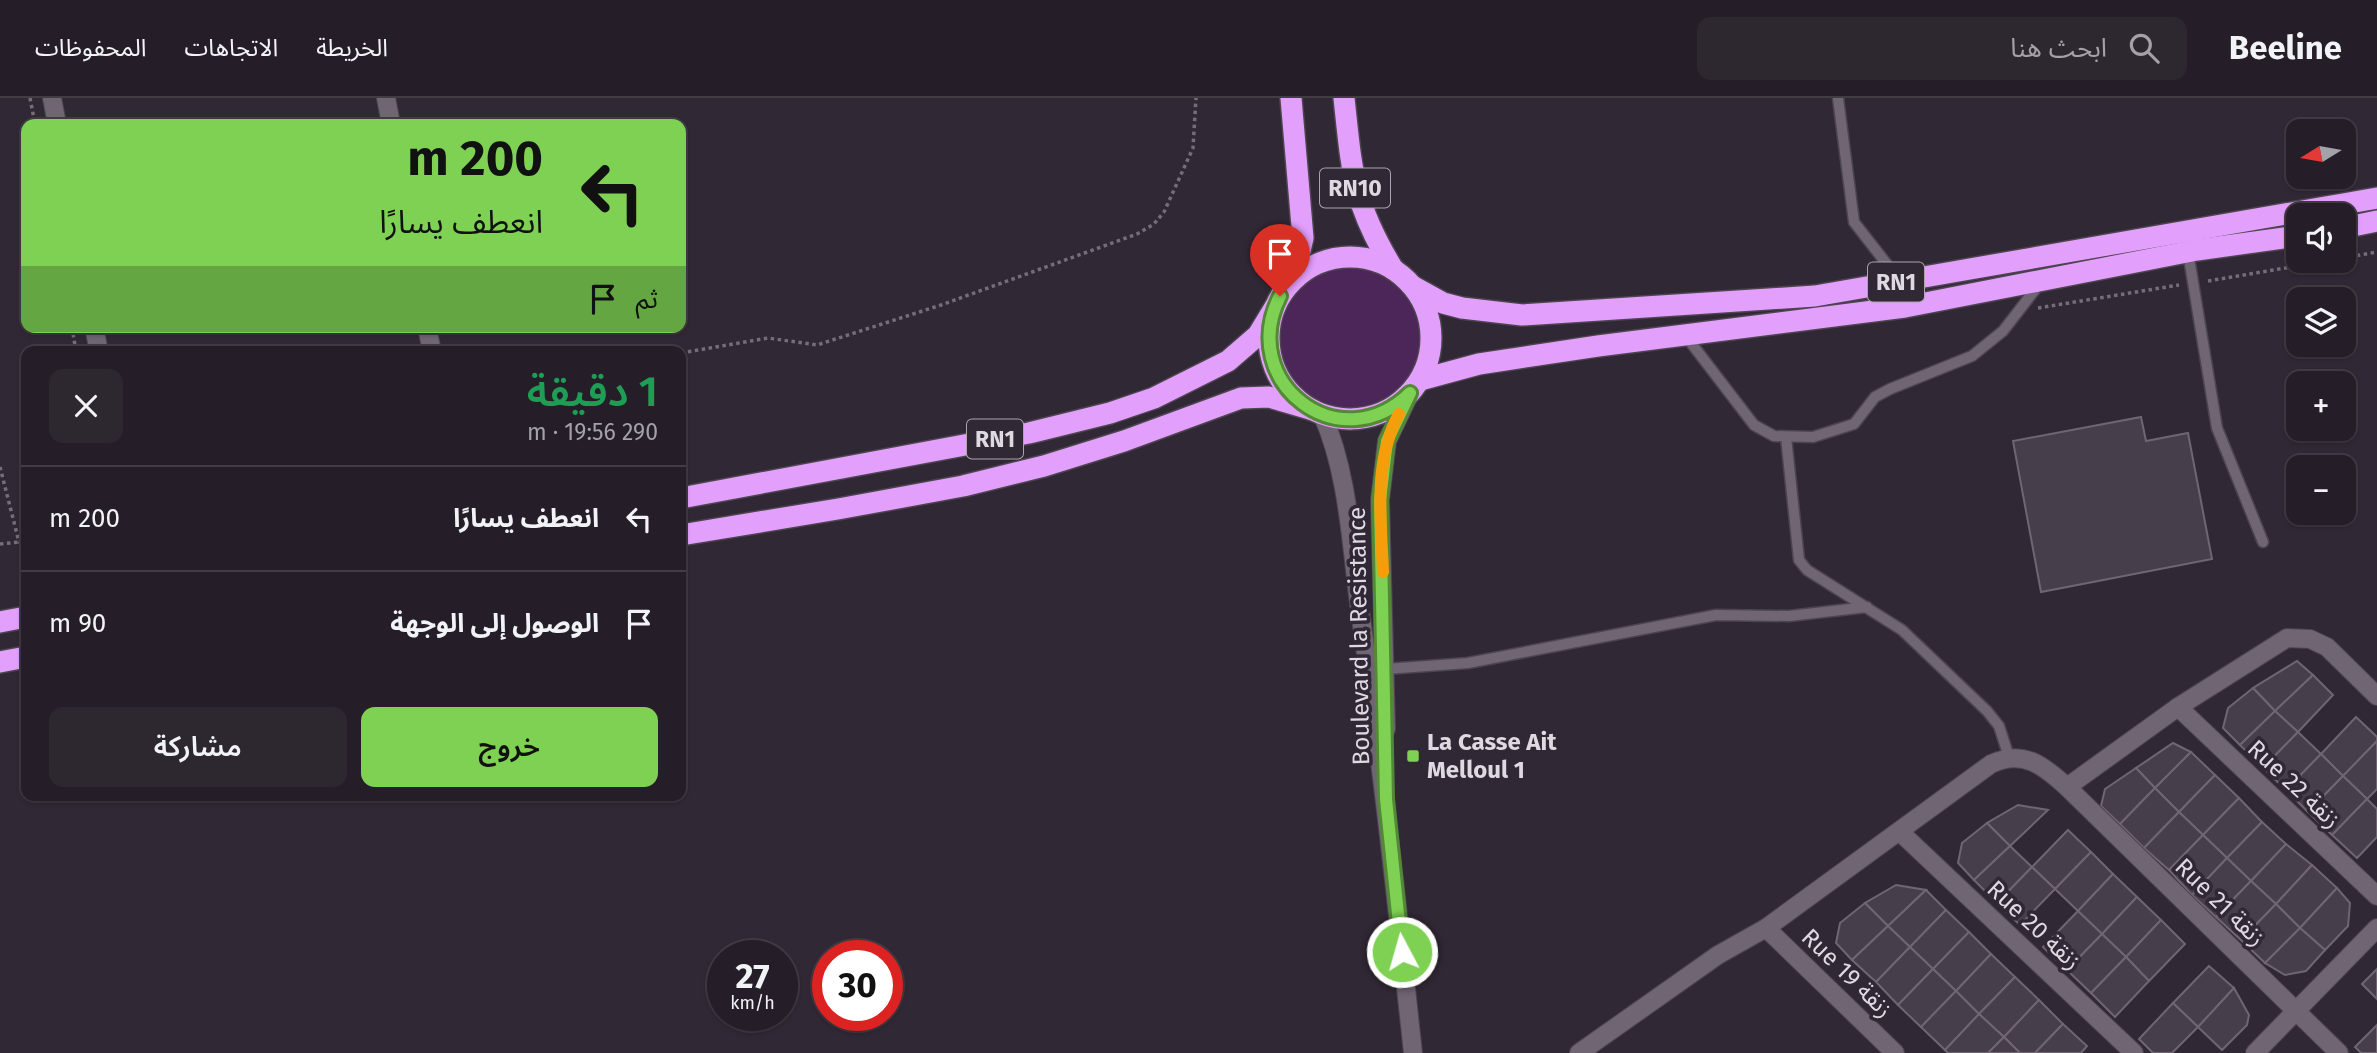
<!DOCTYPE html>
<html lang="ar">
<head>
<meta charset="utf-8">
<style>
  body { margin:0; font-family:"Fira Sans","Noto Sans Arabic",sans-serif; background:#2d2730; color:#f1f3f6; direction:rtl; height:100vh; display:flex; flex-direction:column; font-size:26px; white-space:nowrap }
  * { box-sizing:border-box; margin:0 }
  p { font-size:23px; color:#a3a2a8 }
  .icon { flex:none; width:38px; height:38px; fill:none; stroke:currentColor; stroke-width:2; stroke-linecap:round; stroke-linejoin:round }
  .map { position:relative; flex:1; overflow:hidden; direction:ltr }
  .details { position:absolute; left:21px; top:248px; width:665px; height:455px; display:flex; flex-direction:column; background:#251e28; border-radius:14px; box-shadow:0 2px 5px #0004,0 0 0 2px #423c45; direction:rtl }
  .details>* { flex:none }
  .banner { position:absolute; left:21px; top:21px; width:665px; height:214px; border-radius:14px; box-shadow:0 2px 5px #0004,0 0 0 2px #423c45; direction:rtl; background:#7ed153; color:#111; overflow:hidden }
  .needle { width:46px; rotate:259deg }
  .controls { position:absolute; left:2286px; top:21px; display:grid; gap:14px }
  .controls a { display:grid; place-items:center; width:70px; height:70px; border-radius:14px; background:#251e28; box-shadow:0 2px 5px #0004,0 0 0 2px #423c45; font-size:35px }
  .speed { position:absolute; left:707px; top:842px; display:flex; gap:14px; font-size:35px; font-weight:700; text-align:center }
  .speed>* { display:grid; place-content:center; width:91px; height:91px; border-radius:50%; background:#251e28; box-shadow:0 2px 5px #0004,0 0 0 2px #423c45; line-height:1 }
  .speed small { font-size:18px; font-weight:400 }
  .speed .limit { border:10px solid #d22; background:#fff; color:#111 }
  .pin { position:absolute; display:grid; place-items:center; width:60px; height:60px; color:#fff; margin:-72px -30px; border-radius:50% 50% 50% 0; rotate:-45deg; box-shadow:0 0 7px #0007 }
  .pin .icon { rotate:45deg }
  .me { position:absolute; width:77px; margin:-38px; rotate:354deg; stroke-linejoin:round; filter:drop-shadow(0 0 5px #0008) }
  .turn { display:flex; align-items:center; gap:24px; height:147px; padding:0 28px; font-size:32px }
  .turn .icon { width:91px; height:91px; stroke-width:2.5 }
  .turn b { display:block; font-size:49px; line-height:60px }
  .then { display:flex; align-items:center; height:66px; padding:0 28px; background:#0003; gap:14px; font-size:26px }
  .round { display:grid; place-items:center; flex:none; width:74px; height:74px; border-radius:14px; background:#2d2730 }
  .overview { display:flex; align-items:center; justify-content:space-between; height:119px; padding:0 28px }
  h1 { font-size:42px; font-weight:600; line-height:52px; color:#1e9e55 }
  .primary-button { display:flex; gap:14px; margin-top:auto; padding:14px 28px }
  .primary-button a { flex:1; height:80px; border-radius:14px; background:#7ed153; color:#111; font-size:28px; font-weight:600; line-height:80px; text-align:center }
  .primary-button a+a { background:#2d2730; color:#f1f3f6 }
  ul { padding:0; list-style:none }
  li { display:flex; align-items:center; gap:21px; height:105px; padding:0 28px; border-top:2px solid #423c45 }
  li div { flex:1 }
  li b { display:block; font-size:26px }
  li em { font-style:normal }
  header { display:flex; align-items:center; gap:42px; box-sizing:border-box; height:98px; padding:0 35px; background:#251e28; border-bottom:2px solid #423c45 }
  header strong { font-size:33px }
  nav { display:flex; gap:38px; margin-inline-start:auto; font-size:24px }
  .search { width:490px; height:63px; background:#2d2730; display:flex; align-items:center; gap:18px; box-sizing:border-box; padding:0 24px; border-radius:14px; color:#a3a2a8; font-size:26px }
  .map>svg:first-child { display:block }
  .green { fill:#4c2659 }
  .building { fill:#473e4b; stroke:#6f6573; stroke-width:2 }
  .lines { fill:none; stroke-linecap:round; stroke-linejoin:round }
  .lane-casing { stroke:#4c454f; stroke-width:13 }
  .street-casing { stroke:#4c454f; stroke-width:20 }
  .highway-casing { stroke:#4c454f; stroke-width:24 }
  .path { stroke:#756d78; stroke-width:3.5; stroke-dasharray:3.5 3.5; stroke-linecap:butt }
  .lane { stroke:#6f6573; stroke-width:10 }
  .street { stroke:#6f6573; stroke-width:18 }
  .highway { stroke:#e29ffb; stroke-width:21 }
  .route-casing { stroke:#528836; stroke-width:18 }
  .route { stroke:#7ed153; stroke-width:12 }
  .slow { stroke:#f59e0b; stroke-width:12 }
  .poi-dot { fill:#7ed153; stroke:#312835; stroke-width:2.5 }
  .labels { text-anchor:middle; stroke-width:7; stroke-linejoin:round; paint-order:stroke }
  .shield { fill:#312835; stroke:#aba4ad; stroke-width:2 }
  .shield-label { font-size:23px; font-weight:bold; fill:#dfd9e1 }
  .street-label { font-size:24px; fill:#dfd9e1; stroke:#312835 }
  .poi-label { font-size:24px; font-weight:bold; fill:#dfd9e1; stroke:#312835; text-anchor:start }
</style>
</head>
<body>
<header>
<strong>Beeline</strong>
<div class="search"><svg class="icon" aria-label="search" viewBox="0 0 24 24"><circle cx="10" cy="10" r="6"/><path d="M15 15l6 6"/></svg>ابحث هنا</div>
<nav><a>الخريطة</a><a>الاتجاهات</a><a>المحفوظات</a></nav>
</header>
<div class="map">
<svg width="2377" height="955" viewBox="0 0 2377 955">
  <rect width="100%" height="100%" fill="#312835"/>
  <!-- green -->
  <circle class="green" cx="1350" cy="240" r="71"/>
  <!-- building -->
  <g class="building">
    <polygon points="2141,319 2146,343 2188,335 2212,461 2041,494 2013,343"/>
    <polygon points="2297,563 2313,577 2275,613 2253,590"/>
    <polygon points="2313,577 2333,597 2298,634 2275,613"/>
    <polygon points="2253,590 2275,613 2240,647 2223,630 2228,610"/>
    <polygon points="2275,613 2298,634 2263,670 2240,647"/>
    <polygon points="2356,619 2377,639 2377,643 2343,678 2321,656"/>
    <polygon points="2298,634 2321,656 2286,692 2263,670"/>
    <polygon points="2377,643 2377,691 2367,701 2343,678"/>
    <polygon points="2173,645 2191,654 2155,690 2136,670"/>
    <polygon points="2191,654 2215,677 2179,714 2155,690"/>
    <polygon points="2321,656 2343,678 2308,714 2286,692"/>
    <polygon points="2136,670 2155,690 2120,726 2101,708 2105,691"/>
    <polygon points="2215,677 2239,700 2203,737 2179,714"/>
    <polygon points="2343,678 2367,701 2332,737 2308,714"/>
    <polygon points="2155,690 2179,714 2144,750 2120,726"/>
    <polygon points="2239,700 2262,724 2227,760 2203,737"/>
    <polygon points="2367,701 2377,711 2377,739 2357,760 2332,737"/>
    <polygon points="2018,707 2048,712 2010,748 1987,725"/>
    <polygon points="2179,714 2203,737 2169,772 2144,750"/>
    <polygon points="2262,724 2286,746 2251,783 2227,760"/>
    <polygon points="1987,725 2010,748 1974,782 1958,765 1962,745"/>
    <polygon points="2068,732 2091,754 2055,791 2032,769"/>
    <polygon points="2203,737 2227,760 2192,797 2169,772"/>
    <polygon points="2286,746 2312,767 2276,806 2251,783"/>
    <polygon points="2010,748 2032,769 1997,805 1974,782"/>
    <polygon points="2091,754 2113,776 2078,813 2055,791"/>
    <polygon points="2227,760 2251,783 2216,819 2192,797"/>
    <polygon points="2312,767 2337,790 2300,830 2276,806"/>
    <polygon points="2032,769 2055,791 2020,827 1997,805"/>
    <polygon points="2113,776 2137,799 2102,836 2078,813"/>
    <polygon points="2251,783 2276,806 2241,842 2216,819"/>
    <polygon points="1896,787 1926,792 1888,828 1865,805"/>
    <polygon points="2337,790 2350,805 2348,828 2325,852 2300,830"/>
    <polygon points="1926,792 1946,812 1910,849 1888,828"/>
    <polygon points="2137,799 2161,822 2126,859 2102,836"/>
    <polygon points="1865,805 1888,828 1852,862 1836,845 1840,825"/>
    <polygon points="2276,806 2300,830 2265,865 2241,842"/>
    <polygon points="1946,812 1969,834 1933,871 1910,849"/>
    <polygon points="2078,813 2102,836 2067,872 2043,849"/>
    <polygon points="2161,822 2185,846 2149,883 2126,859"/>
    <polygon points="1888,828 1910,849 1876,884 1852,862"/>
    <polygon points="2300,830 2325,852 2306,873 2285,877 2265,865"/>
    <polygon points="1969,834 1991,856 1956,893 1933,871"/>
    <polygon points="2102,836 2126,859 2091,895 2067,872"/>
    <polygon points="1910,849 1933,871 1898,907 1876,884"/>
    <polygon points="1991,856 2015,879 1979,916 1956,893"/>
    <polygon points="2126,859 2149,883 2115,919 2091,895"/>
    <polygon points="2209,868 2234,890 2198,929 2173,905"/>
    <polygon points="1933,871 1956,893 1921,929 1898,907"/>
    <polygon points="2377,871 2377,901 2362,886"/>
    <polygon points="2015,879 2039,902 2004,939 1979,916"/>
    <polygon points="2234,890 2249,917 2247,927 2222,952 2198,929"/>
    <polygon points="1956,893 1979,916 1945,952 1921,929"/>
    <polygon points="2039,902 2063,926 2035,955 2020,955 2004,939"/>
    <polygon points="2173,905 2198,929 2172,955 2153,955 2139,941"/>
    <polygon points="1979,916 2004,939 1988,955 1948,955 1945,952"/>
    <polygon points="2063,926 2087,948 2081,955 2035,955"/>
    <polygon points="2377,927 2377,955 2361,955 2355,949"/>
    <polygon points="2004,939 2020,955 1988,955"/>
  </g>
  <g class="lines">
    <!-- lane casing -->
    <g class="lane-casing">
      <g id="lane">
        <polyline points="1838,0 1854,124 1900,183"/>
        <polyline points="2188,154 2217,330 2263,444"/>
        <polyline points="1685,237 1754,327 1774,338 1813,339 1854,326 1875,299 1890,291 1972,258 2003,233 2041,184"/>
        <polyline points="1786,339 1799,462 1807,472 1902,532 1987,613 1999,628 2009,659"/>
        <polyline points="1386,571 1468,565 1716,517 1789,518 1867,509"/>
      </g>
    </g>
    <!-- street casing -->
    <g class="street-casing">
      <g id="street">
        <polyline points="52,0 57,26"/>
        <polyline points="386,0 391,26"/>
        <polyline points="94,229 99,254"/>
        <polyline points="427,229 432,254"/>
        <path d="M 1322,316 C 1349,376 1351,449 1360,513 C 1381,660 1397,807 1413,955"/>
        <polyline points="2178,609 2377,798"/>
        <polyline points="1386,631 1380,402 1387,343 1410,295"/>
        <polyline points="2067,689 2178,609 2287,540 2310,541 2327,549 2377,598"/>
        <polyline points="1900,734 2134,955"/>
        <polyline points="1766,830 1895,955"/>
        <path d="M 1579,955 L 1718,857 L 1766,830 L 1991,666 C 2023,651 2043,667 2067,689 L 2339,955"/>
        <polyline points="2255,955 2377,830"/>
      </g>
    </g>
    <!-- highway casing -->
    <g class="highway-casing">
      <g id="highway">
        <polyline points="1291,0 1303,140 1294,180"/>
        <path d="M 1344,0 C 1352,75 1353,105 1393,171"/>
        <polyline points="2343,130 2377,123"/>
        <circle cx="1350" cy="240" r="81"/>
        <polyline points="1414,189 1443,205 1462,210 1522,217 1815,198 2377,100"/>
        <polyline points="1420,282 1479,266 1598,248 1905,209 2197,152 2298,138"/>
        <polyline points="681,400 1029,335 1110,315 1154,300 1228,263 1258,237 1275,209"/>
        <polyline points="681,437 838,411 963,388 1044,368 1124,343 1241,300 1269,299 1313,312"/>
        <polyline points="0,524 26,519"/>
        <polyline points="0,564 26,559"/>
      </g>
    </g>
    <!-- path -->
    <g class="path">
      <polyline points="30,0 35,26"/>
      <polyline points="2343,160 2377,154"/>
      <polyline points="2208,183 2327,163"/>
      <polyline points="2038,210 2179,187"/>
      <polyline points="72,229 76,254"/>
      <polyline points="681,255 768,240 817,247 941,207 1137,136 1154,126 1164,114 1193,50 1196,0"/>
      <polyline points="0,369 19,444 26,442"/>
      <polyline points="0,446 19,444"/>
    </g>
    <!-- lane -->
    <use href="#lane" class="lane"/>
    <!-- street -->
    <use href="#street" class="street"/>
    <!-- highway -->
    <use href="#highway" class="highway"/>
  </g>
  <g class="lines">
    <!-- route casing -->
    <g class="route-casing">
      <path id="route" d="M 1280,198 C 1236,285 1340,364 1410,295 L 1387,343 L 1380,402 L 1386,701 L 1402,854"/>
    </g>
    <!-- route -->
    <use href="#route" class="route"/>
    <!-- slow -->
    <path class="slow" d="M 1383,474 C 1381,422 1373,363 1399,316"/>
  </g>
  <!-- markers -->
  <rect class="poi-dot" x="1406" y="651" width="14" height="14" rx="3.5"/>
  <g class="labels">
    <!-- shield labels -->
    <g class="shield">
      <rect x="1320" y="70.5" width="70" height="39" rx="5"/>
      <rect x="1868" y="164.5" width="56" height="39" rx="5"/>
      <rect x="967" y="321.5" width="56" height="39" rx="5"/>
    </g>
    <g class="shield-label">
      <text x="1355" y="98">RN10</text>
      <text x="1896" y="192">RN1</text>
      <text x="995" y="349">RN1</text>
    </g>
    <!-- street labels -->
    <g class="street-label">
      <text transform="translate(1359 538) rotate(-91)" y="8">Boulevard la Resistance</text>
      <text transform="translate(2294 686) rotate(43)" y="8">Rue 22 زنقة</text>
      <text transform="translate(2220 804) rotate(44)" y="8">Rue 21 زنقة</text>
      <text transform="translate(2034 827) rotate(43)" y="8">Rue 20 زنقة</text>
      <text transform="translate(1847 875) rotate(44)" y="8">Rue 19 زنقة</text>
    </g>
    <!-- poi labels -->
    <g class="poi-label">
      <text x="1427" y="652">La Casse Ait<tspan x="1427" dy="28">Melloul 1</tspan></text>
    </g>
  </g>
</svg>
<div class="controls">
<a><svg class="needle" viewBox="-14 -14 28 28"><path d="M0-13l5 13h-10z" fill="#e53935"/><path d="M0 13l5-13h-10z" fill="#a3a2a8"/></svg></a>
<a><svg class="icon" aria-label="sound" viewBox="0 0 24 24"><path d="M4 9h4l5-4v14l-5-4H4zM17 9q2 3 0 6"/></svg></a>
<a><svg class="icon" aria-label="layers" viewBox="0 0 24 24"><path d="M12 4l9 5-9 5-9-5zM3 14l9 5 9-5"/></svg></a>
<a>+</a>
<a>−</a>
</div>
<div class="speed"><div>27<small>km/h</small></div><div class="limit">30</div></div>
<div class="pin" style="left:1280px;top:198px;background:#d93025"><svg class="icon" aria-label="arrive" viewBox="0 0 24 24"><path d="M6 21V4h12l-3 4 3 4H6"/></svg></div>
<svg class="me" style="left:1402px;top:854px" viewBox="-20 -20 40 40"><circle r="17" fill="#7ed153" stroke="#fff" stroke-width="3"/><path d="M0-11L8 9 0 5-8 9z" fill="#fff"/></svg>
<div class="banner">
<div class="turn"><svg class="icon" aria-label="left" viewBox="0 0 24 24"><path d="M17 20v-9H6M10 6l-5 5 5 5"/></svg><div><b>200 m</b>انعطف يسارًا</div></div>
<div class="then">ثم<svg class="icon" aria-label="arrive" viewBox="0 0 24 24"><path d="M6 21V4h12l-3 4 3 4H6"/></svg></div>
</div>
<section class="details">
<div class="overview"><div><h1>1 دقيقة</h1><p>290 m · 19:56</p></div><a class="round"><svg class="icon" aria-label="close" viewBox="0 0 24 24"><path d="M6 6l12 12M18 6L6 18"/></svg></a></div>
<ul>
<li><svg class="icon" aria-label="left" viewBox="0 0 24 24"><path d="M17 20v-9H6M10 6l-5 5 5 5"/></svg><div><b>انعطف يسارًا</b></div><em>200 m</em></li>
<li><svg class="icon" aria-label="arrive" viewBox="0 0 24 24"><path d="M6 21V4h12l-3 4 3 4H6"/></svg><div><b>الوصول إلى الوجهة</b></div><em>90 m</em></li>
</ul>
<div class="primary-button"><a>خروج</a><a>مشاركة</a></div>
</section>
</div>
</body>
</html>
